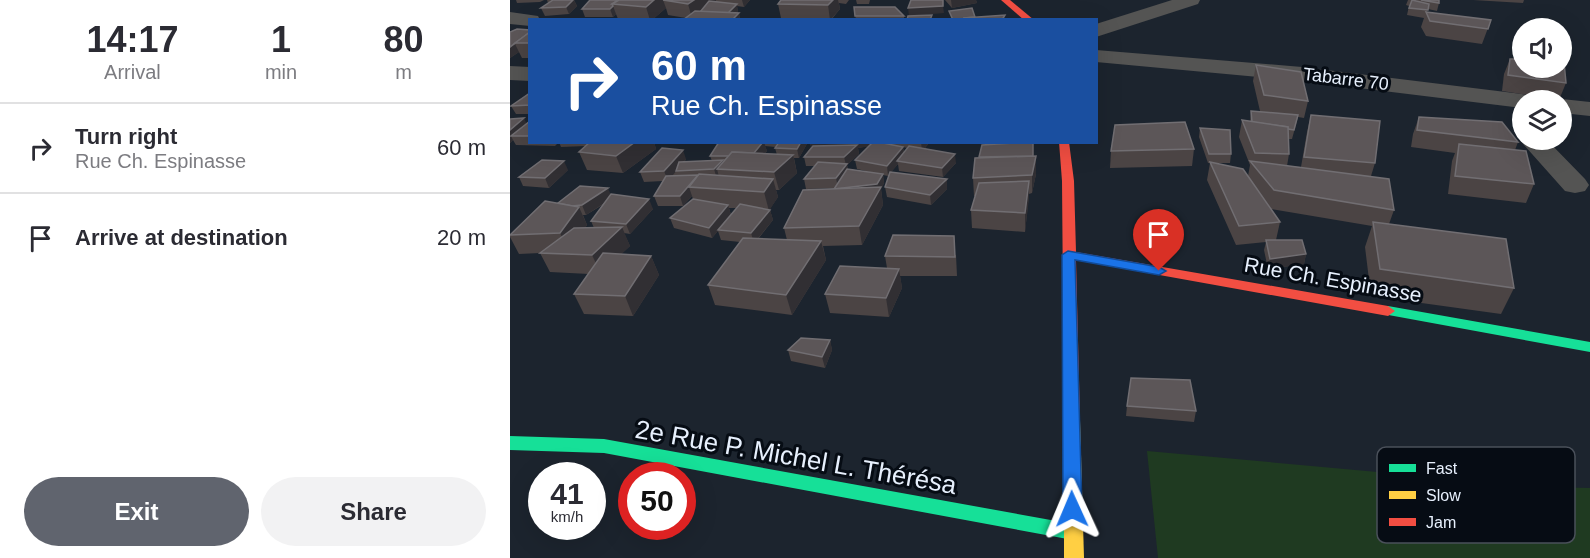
<!DOCTYPE html>
<html lang="en">
<head>
<meta charset="utf-8">
<style>
  body { margin:0; font-family:Helvetica,sans-serif; background:#f2f2f3; color:#2b2b33; height:100vh; display:flex; flex-direction:column; font-size:22px; white-space:nowrap }
  * { box-sizing:border-box; margin:0 }
  p { font-size:20px; color:#7c7c81 }
  .icon { flex:none; width:33px; height:33px; fill:none; stroke:currentColor; stroke-width:2; stroke-linecap:round; stroke-linejoin:round }
  .map { position:relative; flex:1; overflow:hidden }
  .side { display:flex; flex-direction:column; background:#fff; width:510px }
  .side>* { flex:none }
  .top-card { position:absolute; left:18px; top:18px; width:570px; height:126px; border-radius:0px; box-shadow:0 6px 24px #0002; background:#1a4fa0; color:#fff; overflow:hidden }
  .buttons { position:absolute; left:1002px; top:18px; display:grid; gap:12px }
  .buttons a { display:grid; place-items:center; width:60px; height:60px; border-radius:50%; background:#fff; box-shadow:0 6px 24px #0002; font-size:30px }
  .speed { position:absolute; left:18px; top:462px; display:flex; gap:12px; font-size:30px; font-weight:700; text-align:center }
  .speed>* { display:grid; place-content:center; width:78px; height:78px; border-radius:50%; background:#fff; box-shadow:0 6px 24px #0002; line-height:1 }
  .speed small { font-size:15px; font-weight:400 }
  .speed .limit { border:9px solid #d22; background:#fff; color:#111 }
  .pin { position:absolute; display:grid; place-items:center; width:51px; height:51px; color:#fff; margin:-62px -26px; border-radius:50% 50% 50% 0; rotate:-45deg; box-shadow:0 0 6px #0007 }
  .pin .icon { rotate:45deg }
  .me { position:absolute; width:66px; margin:-33px; rotate:359deg; stroke-linejoin:round; filter:drop-shadow(0 0 4px #0008) }
  .turn { display:flex; align-items:center; gap:21px; height:126px; padding:0 24px; font-size:27px }
  .turn .icon { width:78px; height:78px; stroke-width:2.5 }
  .turn b { display:block; font-size:42px; line-height:51px }
  .eta { display:flex; justify-content:space-evenly; align-items:center; height:102px; text-align:center }
  .eta b { font-size:36px; font-weight:600; line-height:42px }
  .cta { display:flex; gap:12px; margin-top:auto; padding:12px 24px }
  .cta a { flex:1; height:69px; border-radius:36px; background:#60646e; color:#fff; font-size:24px; font-weight:600; line-height:69px; text-align:center }
  .cta a+a { background:#f2f2f3; color:#2b2b33 }
  ul { padding:0; list-style:none }
  li { display:flex; align-items:center; gap:18px; height:90px; padding:0 24px; border-top:2px solid #e1e1e2 }
  li div { flex:1 }
  li b { display:block; font-size:22px }
  li em { font-style:normal }
  main { display:flex; flex:1; min-height:0 }
  .map>svg:first-child { display:block }
  .green { fill:#1f3a21 }
  .lines { fill:none; stroke-linecap:round; stroke-linejoin:round }
  .street { fill:#545453; fill-rule:evenodd }
  .fast { fill:#16e098; fill-rule:evenodd }
  .slow { fill:#ffcf43; fill-rule:evenodd }
  .jam { fill:#f24e42; fill-rule:evenodd }
  .wall { fill:#4b4444; fill-rule:evenodd }
  .shaded-wall { fill:#312f33 }
  .building { fill:#5c5658; stroke:#716e72; stroke-width:1.5 }
  .route { fill:#1a73e8; stroke:#114b97; stroke-width:1.5 }
  .labels { text-anchor:middle; stroke-width:6; stroke-linejoin:round; paint-order:stroke }
  .far-street-label { font-size:18px; fill:#e7f0fd; stroke:#060c14 }
  .street-label { font-size:21px; fill:#e7f0fd; stroke:#060c14 }
  .near-street-label { font-size:26px; fill:#e7f0fd; stroke:#060c14 }
  .key { fill:#060c14; stroke:#4a505a; stroke-width:1.5 }
  .key-label { font-size:16px; fill:#e7f0fd }
</style>
</head>
<body>
<main>
<section class="side">
<div class="eta">
<div><b>14:17</b><p>Arrival</p></div>
<div><b>1</b><p>min</p></div>
<div><b>80</b><p>m</p></div>
</div>
<ul>
<li><svg class="icon" aria-label="right" viewBox="0 0 24 24"><path d="M7 20v-9h11M14 6l5 5-5 5"/></svg><div><b>Turn right</b><p>Rue Ch. Espinasse</p></div><em>60 m</em></li>
<li><svg class="icon" aria-label="arrive" viewBox="0 0 24 24"><path d="M6 21V4h12l-3 4 3 4H6"/></svg><div><b>Arrive at destination</b></div><em>20 m</em></li>
</ul>
<div class="cta"><a>Exit</a><a>Share</a></div>
</section>
<div class="map">
<svg width="1080" height="558" viewBox="0 0 1080 558">
  <rect width="100%" height="100%" fill="#1c242e"/>
  <!-- green -->
  <polygon class="green" points="637,451 1033,487 1080,488 1080,558 648,558"/>
  <g class="lines">
    <!-- street -->
    <g class="street">
      <polygon points="662,0 690,0 688,4 586,37 586,24"/>
      <polygon points="0,12 28,16 30,20 20,20 20,26 0,24"/>
      <polygon points="586,50 792,67 1012,94 1020,96 1024,100 1012,100 1012,108 792,81 586,62"/>
      <polygon points="0,66 20,67 20,81 0,80"/>
      <polygon points="1052,99 1080,102 1080,116 1052,113 1052,100 1045,100"/>
      <polygon points="1012,137 1012,140 1037,140 1075,179 1079,185 1075,191 1065,193 1055,191 1014,145 1010,140"/>
    </g>
    <!-- fast -->
    <g class="fast">
      <polygon points="878,306 1080,342 1080,352 873,314 871,311 873,308"/>
      <polygon points="0,436 94,439 563,524 570,526 572,532 570,538 563,540 94,453 0,450"/>
    </g>
    <!-- slow -->
    <polygon class="slow" points="562,414 568,416 570,420 574,558 554,558 554,420 556,416"/>
    <!-- jam -->
    <g class="jam">
      <polygon points="491,0 500,0 524,20 514,20"/>
      <polygon points="549,142 559,142 564,181 566,252 878,306 885,311 878,316 566,260 570,420 568,424 562,426 556,424 554,420 552,181"/>
    </g>
  </g>
  <!-- wall -->
  <g class="wall">
    <polygon points="6,0 34,0 30,2 7,3"/>
    <polygon points="37,0 64,0 67,6 59,14 35,16 31,8 40,3 38,3"/>
    <polygon points="109,0 240,0 234,7 227,6 228,12 227,13 229,13 230,20 173,20 176,18 158,15 156,8 142,20 108,19 106,14 103,17 75,17 72,9"/>
    <polygon points="271,0 339,0 336,4 329,3 330,9 321,20 271,18 268,4"/>
    <polygon points="346,0 360,0 359,4 347,4"/>
    <polygon points="435,0 466,0 467,3 442,8"/>
    <polygon points="898,0 929,0 929,3 927,11 918,9 917,12 981,20 972,44 916,36 911,27 914,18 897,15 899,6 896,5"/>
    <polygon points="963,0 1014,0 1013,3"/>
    <polygon points="344,7 394,16 394,20 346,20"/>
    <polygon points="20,30 20,58 12,58 9,52 0,58 0,32"/>
    <polygon points="1000,59 1056,83 1049,100 992,91 994,74"/>
    <polygon points="746,65 798,101 794,118 788,117 782,139 778,139 779,154 777,166 791,167 797,132 801,115 865,163 861,176 884,210 879,224 1004,288 991,314 861,296 855,247 862,226 761,209 770,222 766,240 796,254 794,264 758,269 754,250 756,242 726,245 697,180 700,163 698,163 689,137 690,128 721,154 720,163 704,163 738,176 740,165 729,137 732,120 740,122 741,111 750,111 743,81"/>
    <polygon points="20,93 20,114 6,114 1,106"/>
    <polygon points="909,117 1008,142 1005,150 1024,184 1016,203 938,194 942,161 945,153 901,147 903,134"/>
    <polygon points="0,119 16,124 20,121 20,142 49,142 45,146 6,145 3,140 0,143"/>
    <polygon points="49,142 144,142 146,149 113,173 77,170 69,152 76,146 51,147"/>
    <path d="M 209,142 L 268,142 L 265,147 L 255,146 L 257,151 L 254,154 L 267,155 L 265,148 L 298,142 L 289,158 L 284,158 L 287,173 L 269,190 L 266,190 L 268,197 L 259,210 L 260,210 L 263,220 L 248,239 L 277,240 L 274,228 L 325,188 L 296,189 L 294,179 L 305,166 L 296,166 L 294,157 L 301,147 L 300,142 L 371,142 L 378,144 L 378,142 L 420,142 L 415,148 L 446,163 L 433,177 L 389,171 L 388,164 L 381,172 L 437,189 L 421,205 L 377,197 L 375,187 L 379,175 L 378,176 L 373,175 L 374,183 L 371,189 L 373,205 L 352,245 L 313,246 L 316,260 L 282,315 L 205,305 L 198,285 L 230,242 L 211,240 L 208,231 L 202,238 L 164,228 L 160,218 L 183,199 L 182,196 L 173,206 L 148,206 L 144,196 L 153,181 L 134,182 L 130,172 L 176,159 L 175,161 L 202,161 L 200,156 ZM 359,146 L 345,160 L 347,169 L 360,172 L 338,169 L 337,165 L 349,154 L 348,148 ZM 393,147 L 397,148 L 394,153 ZM 219,208 L 227,208 L 221,215 Z"/>
    <polygon points="481,142 523,142 523,156 526,156 526,174 522,193 519,194 515,232 462,228 461,210 465,196 464,196 463,178 469,157 481,145"/>
    <polygon points="684,149 682,166 600,168 601,151"/>
    <polygon points="58,170 39,188 13,186 9,177"/>
    <path d="M 101,194 L 143,209 L 120,234 L 114,233 L 120,246 L 111,254 L 141,256 L 149,275 L 123,316 L 74,314 L 64,294 L 79,274 L 40,272 L 30,253 L 9,254 L 0,237 L 0,235 L 48,203 ZM 94,204 L 81,221 L 84,228 L 75,228 L 77,225 L 73,215 L 76,215 Z"/>
    <polygon points="446,255 447,276 390,276 392,288 379,317 320,313 315,294 377,268 375,256"/>
    <polygon points="320,340 322,350 315,368 281,361 278,350"/>
    <polygon points="617,406 686,411 684,422 616,416"/>
  </g>
  <!-- shaded-wall -->
  <g class="shaded-wall">
    <polygon points="63,0 64,0 67,6 59,14 56,7"/>
    <polygon points="144,0 160,0 153,0 156,8 142,20 140,20 136,7"/>
    <polygon points="184,0 206,0 206,1 182,18 178,4"/>
    <polygon points="232,0 240,0 234,7"/>
    <polygon points="323,0 328,0 330,9 320,20 318,5"/>
    <polygon points="441,0 466,0 467,3 442,8"/>
    <polygon points="227,4 228,12 221,20 216,15"/>
    <polygon points="103,6 106,14 103,17 100,9"/>
    <polygon points="433,6 434,13 399,16 398,8"/>
    <polygon points="229,13 230,20 222,20"/>
    <polygon points="5,44 9,52 0,58 0,47"/>
    <polygon points="14,118 18,127 1,136 3,140 0,143 0,130"/>
    <polygon points="125,142 144,142 146,149 113,173 106,156"/>
    <polygon points="253,142 254,142 257,151 243,166 241,157"/>
    <polygon points="291,142 298,142 289,158 287,149"/>
    <polygon points="300,142 371,142 370,145 348,148 349,154 337,165 339,173 328,188 326,178 336,165 334,157 302,152"/>
    <polygon points="411,142 420,142 412,151"/>
    <polygon points="481,142 522,142 481,149"/>
    <polygon points="393,147 394,156 387,161 388,164 378,176 377,166"/>
    <polygon points="173,150 176,159 158,181 154,171"/>
    <polygon points="445,154 446,163 433,177 432,168"/>
    <polygon points="283,155 287,173 269,190 264,172"/>
    <polygon points="526,156 526,174 522,193 522,175"/>
    <polygon points="213,160 216,170 207,169 209,177 207,179 204,169"/>
    <polygon points="54,161 58,170 39,188 35,178"/>
    <polygon points="373,174 374,183 371,189 373,205 352,245 349,226 324,189"/>
    <polygon points="190,175 179,187 182,196 173,206 170,196"/>
    <polygon points="263,179 268,197 259,211 254,192"/>
    <polygon points="437,179 437,189 421,205 420,195"/>
    <polygon points="519,181 519,199 515,232 515,213"/>
    <polygon points="98,188 102,198 76,215 72,205"/>
    <polygon points="139,199 143,209 120,234 116,224"/>
    <polygon points="218,205 221,215 208,230 208,231 202,238 199,228"/>
    <polygon points="69,207 77,225 59,252 50,233"/>
    <polygon points="260,210 263,220 244,243 241,233"/>
    <polygon points="112,227 120,246 91,274 82,255"/>
    <polygon points="311,241 316,260 282,315 276,295"/>
    <polygon points="796,254 794,264 758,269 760,259"/>
    <polygon points="141,256 149,275 123,316 115,296"/>
    <polygon points="389,269 392,288 379,317 376,298"/>
    <polygon points="320,340 322,350 315,368 312,357"/>
  </g>
  <!-- building -->
  <g class="building">
    <polygon points="43,0 63,0 56,7 31,8"/>
    <polygon points="80,0 108,0 102,4 103,6 100,9 72,9"/>
    <polygon points="109,0 144,0 136,7 102,4"/>
    <polygon points="153,0 184,0 178,4"/>
    <polygon points="271,0 323,0 318,5 268,4"/>
    <polygon points="401,0 433,0 433,6 398,8"/>
    <polygon points="902,0 919,4 918,10 899,8"/>
    <polygon points="911,0 929,0 929,3"/>
    <polygon points="199,1 227,4 218,13 190,12"/>
    <polygon points="344,7 385,7 394,16 345,16"/>
    <polygon points="462,8 465,17 454,18 454,19 443,20 439,11"/>
    <polygon points="185,11 229,13 222,20 173,20"/>
    <polygon points="916,12 981,20 978,29 920,21"/>
    <polygon points="422,15 420,20 397,20 398,16"/>
    <polygon points="495,15 492,20 454,20 454,18"/>
    <polygon points="7,29 20,30 20,32 0,47 0,32"/>
    <polygon points="20,32 20,43 5,43"/>
    <polygon points="1000,59 1012,59 1012,68 1052,68 1052,62 1054,62 1056,83 998,75"/>
    <polygon points="746,65 791,72 798,101 754,95"/>
    <polygon points="20,93 20,105 1,106"/>
    <polygon points="741,111 788,115 784,130 778,129 778,127 742,122"/>
    <polygon points="801,115 870,121 865,163 794,157"/>
    <polygon points="909,117 992,122 1008,142 907,130"/>
    <polygon points="14,118 0,130 0,119"/>
    <polygon points="732,120 778,127 779,154 745,153"/>
    <polygon points="20,121 20,136 1,136"/>
    <polygon points="675,122 684,149 601,151 605,125"/>
    <polygon points="690,128 720,130 721,154 699,154"/>
    <polygon points="80,142 125,142 106,156 69,152"/>
    <polygon points="209,142 253,142 244,153 222,152 219,156 200,156"/>
    <polygon points="269,142 291,142 287,149 265,148"/>
    <polygon points="363,142 368,142 393,147 377,166 345,160"/>
    <polygon points="522,142 523,142 523,156 469,157 472,145"/>
    <polygon points="949,144 1016,151 1024,184 945,176"/>
    <polygon points="347,145 334,157 294,157 303,146"/>
    <polygon points="399,146 445,154 432,168 387,161"/>
    <polygon points="152,148 173,150 154,171 130,172"/>
    <polygon points="222,152 283,155 264,172 207,169"/>
    <polygon points="526,156 522,175 463,178 465,158"/>
    <polygon points="32,160 54,161 35,178 9,177"/>
    <polygon points="213,160 204,169 166,171 169,162"/>
    <polygon points="740,161 879,179 884,210 764,190"/>
    <polygon points="308,162 337,164 326,178 294,179"/>
    <polygon points="700,162 733,169 770,222 729,226"/>
    <polygon points="337,169 373,174 367,184 324,189"/>
    <polygon points="380,172 437,179 420,195 375,187"/>
    <polygon points="189,174 263,179 254,192 179,187"/>
    <polygon points="188,175 170,196 144,196 156,176"/>
    <polygon points="519,181 515,213 461,210 469,183"/>
    <polygon points="70,186 98,188 72,205 62,206 48,203"/>
    <polygon points="371,187 349,226 274,228 293,190"/>
    <polygon points="101,194 139,199 116,224 81,221"/>
    <polygon points="183,199 218,205 199,228 160,218"/>
    <polygon points="35,201 69,207 50,233 0,235"/>
    <polygon points="230,204 260,210 241,233 208,230"/>
    <polygon points="863,222 996,239 1004,288 870,269"/>
    <polygon points="112,227 82,255 30,253 64,228"/>
    <polygon points="383,235 444,236 445,257 375,256"/>
    <polygon points="233,238 311,241 276,295 198,285"/>
    <polygon points="756,240 792,240 796,254 760,259"/>
    <polygon points="93,253 141,256 115,296 64,294"/>
    <polygon points="330,266 389,269 376,298 315,294"/>
    <polygon points="291,338 320,340 312,357 278,350"/>
    <polygon points="621,378 680,380 686,411 617,406"/>
  </g>
  <!-- route -->
  <polygon class="route" points="558,251 649,267 656,271 649,275 565,260 572,509 569,515 562,517 556,515 553,509 552,255"/>
  <g class="labels">
    <!-- far-street labels -->
    <g class="far-street-label">
      <text transform="translate(836 79) rotate(7)" y="6">Tabarre 70</text>
    </g>
    <!-- street labels -->
    <g class="street-label">
      <text transform="translate(823 280) rotate(10)" y="7">Rue Ch. Espinasse</text>
    </g>
    <!-- near-street labels -->
    <g class="near-street-label">
      <text transform="translate(286 457) rotate(10)" y="9">2e Rue P. Michel L. Thérésa</text>
    </g>
  </g>
  <!-- legend -->
  <rect x="867" y="447" width="198" height="96" rx="9" class="key"/>
  <rect x="879" y="464" width="27" height="8" fill="#16e098"/>
  <rect x="879" y="491" width="27" height="8" fill="#ffcf43"/>
  <rect x="879" y="518" width="27" height="8" fill="#f24e42"/>
  <g class="key-label">
    <text x="916" y="474">Fast</text>
    <text x="916" y="501">Slow</text>
    <text x="916" y="528">Jam</text>
  </g>
</svg>
<div class="buttons">
<a><svg class="icon" aria-label="sound" viewBox="0 0 24 24"><path d="M4 9h4l5-4v14l-5-4H4zM17 9q2 3 0 6"/></svg></a>
<a><svg class="icon" aria-label="layers" viewBox="0 0 24 24"><path d="M12 4l9 5-9 5-9-5zM3 14l9 5 9-5"/></svg></a>
</div>
<div class="speed"><div>41<small>km/h</small></div><div class="limit">50</div></div>
<div class="pin" style="left:649px;top:271px;background:#d93025"><svg class="icon" aria-label="arrive" viewBox="0 0 24 24"><path d="M6 21V4h12l-3 4 3 4H6"/></svg></div>
<svg class="me" style="left:562px;top:509px" viewBox="-20 -20 40 40"><path d="M0-17L14 15 0 8-14 15z" fill="#1a73e8" stroke="#fff" stroke-width="4"/></svg>
<div class="top-card">
<div class="turn"><svg class="icon" aria-label="right" viewBox="0 0 24 24"><path d="M7 20v-9h11M14 6l5 5-5 5"/></svg><div><b>60 m</b>Rue Ch. Espinasse</div></div>
</div>
</div>
</main>
</body>
</html>
